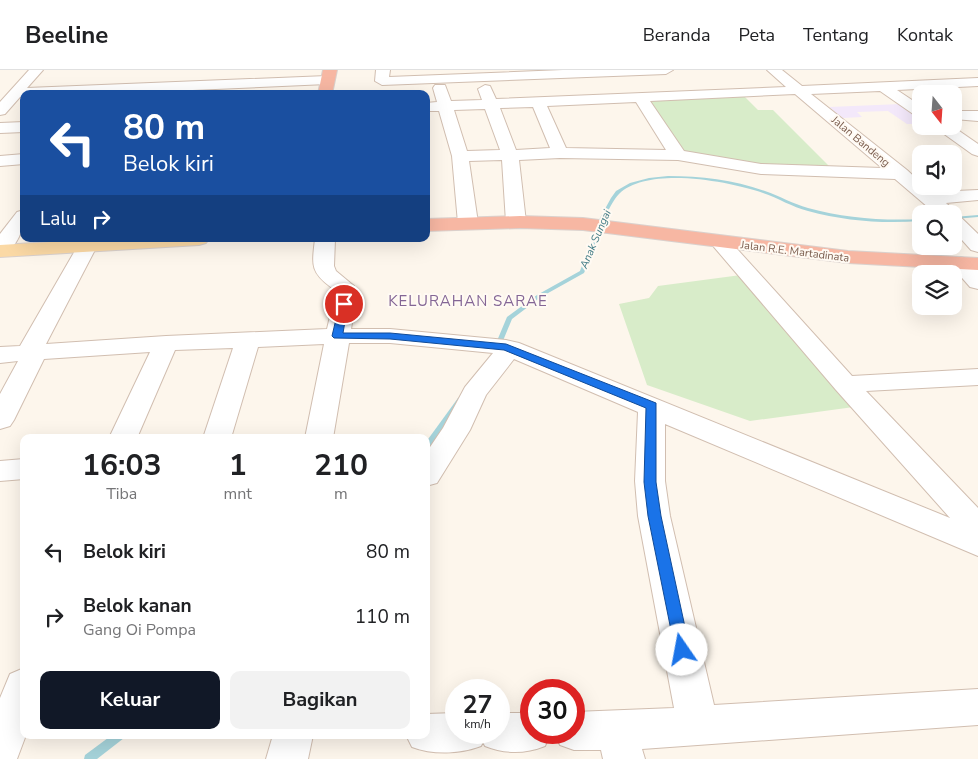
<!DOCTYPE html>
<html lang="id">
<head>
<meta charset="utf-8">
<style>
  body { margin:0; font-family:"Nunito Sans",sans-serif; background:#f2f2f2; color:#202124; height:100vh; display:flex; flex-direction:column; font-size:19px; white-space:nowrap }
  * { box-sizing:border-box; margin:0 }
  p { font-size:16px; color:#757577 }
  .icon { flex:none; width:28px; height:28px; fill:none; stroke:currentColor; stroke-width:2; stroke-linecap:round; stroke-linejoin:round }
  .map { position:relative; flex:1; overflow:hidden }
  .details { position:absolute; left:20px; top:364px; width:410px; height:305px; display:flex; flex-direction:column; background:#fff; border-radius:10px; box-shadow:0 5px 20px #0002 }
  .details>* { flex:none }
  .banner { position:absolute; left:20px; top:20px; width:410px; height:152px; border-radius:10px; box-shadow:0 5px 20px #0002; background:#1a4fa0; color:#fff; overflow:hidden }
  .needle { width:32px; rotate:163deg }
  .tools { position:absolute; left:912px; top:15px; display:grid; gap:10px }
  .tools a { display:grid; place-items:center; width:50px; height:50px; border-radius:10px; background:#fff; box-shadow:0 5px 20px #0002; font-size:25px }
  .speed { position:absolute; left:445px; top:609px; display:flex; gap:10px; font-size:25px; font-weight:700; text-align:center }
  .speed>* { display:grid; place-content:center; width:65px; height:65px; border-radius:50%; background:#fff; box-shadow:0 5px 20px #0002; line-height:1 }
  .speed small { font-size:12px; font-weight:400 }
  .speed .limit { border:8px solid #d22; background:#fff; color:#111 }
  .pin { position:absolute; display:grid; place-items:center; width:42px; height:42px; color:#fff; margin:-21px; border:2px solid #fff; border-radius:50%; box-shadow:0 1px 5px #0007 }
  .me { position:absolute; width:55px; margin:-28px; rotate:348deg; stroke-linejoin:round; filter:drop-shadow(0 0 4px #0008) }
  .turn { display:flex; align-items:center; gap:18px; height:105px; padding:0 20px; font-size:22px }
  .turn .icon { width:65px; height:65px; stroke-width:2.5 }
  .turn b { display:block; font-size:35px; line-height:42px }
  .then { display:flex; align-items:center; height:48px; padding:0 20px; background:#0003; gap:10px; font-size:19px }
  .eta { display:flex; justify-content:space-evenly; align-items:center; height:85px; text-align:center }
  .eta b { font-size:30px; font-weight:700; line-height:35px }
  .action { display:flex; gap:10px; margin-top:auto; padding:10px 20px }
  .action a { flex:1; height:58px; border-radius:10px; background:#111827; color:#fff; font-size:20px; font-weight:700; line-height:58px; text-align:center }
  .action a+a { background:#f2f2f2; color:#202124 }
  ul { padding:0; list-style:none }
  li { display:flex; align-items:center; gap:15px; height:65px; padding:0 20px }
  li div { flex:1 }
  li b { display:block; font-size:19px }
  li em { font-style:normal }
  header { display:flex; align-items:center; gap:30px; box-sizing:border-box; height:70px; padding:0 25px; background:#fff; border-bottom:1px solid #e0e0e0 }
  header strong { font-size:24px }
  nav { display:flex; gap:28px; margin-inline-start:auto; font-size:18px }
  .map>svg:first-child { display:block }
  .education { fill:#f3e8fa }
  .green { fill:#d8ecc9 }
  .lines { fill:none; stroke-linecap:round; stroke-linejoin:round }
  .stream { fill:#a5d3da; fill-rule:evenodd }
  .minor-casing { stroke:#d1beb0; stroke-width:2 }
  .major-casing { stroke:#dad1cd; stroke-width:2 }
  .highway-casing { stroke:#dad1cd; stroke-width:2 }
  .minor { fill:#fff; fill-rule:evenodd }
  .major { fill:#fbd9a5; fill-rule:evenodd }
  .highway { fill:#f7b7a3; fill-rule:evenodd }
  .route { fill:#1a73e8; stroke:#114b97 }
  .labels { text-anchor:middle; stroke-width:4; stroke-linejoin:round; paint-order:stroke }
  .far-street-label { font-size:11px; fill:#7a5c4d; stroke:#fffaf3 }
  .far-water-label { font-size:11px; font-style:italic; fill:#437c86; stroke:#fffaf3 }
  .quarter-label { font-size:15px; letter-spacing:1px; fill:#846695; stroke:#fffaf3 }
</style>
</head>
<body>
<header>
<strong>Beeline</strong>
<nav><a>Beranda</a><a>Peta</a><a>Tentang</a><a>Kontak</a></nav>
</header>
<div class="map">
<svg width="978" height="689" viewBox="0 0 978 689">
  <rect width="100%" height="100%" fill="#fdf6ec"/>
  <!-- education -->
  <polygon class="education" points="901,34 921,48 921,54 907,54 888,41 857,42 862,47 843,48 829,37"/>
  <!-- green -->
  <g class="green">
    <polygon points="744,26 758,40 773,40 832,99 749,97 682,83 644,30"/>
    <polygon points="741,205 861,336 750,351 647,315 619,234 649,228 658,216"/>
  </g>
  <g class="lines">
    <!-- stream -->
    <g class="stream">
      <path d="M 668,106 C 701,106 734,110 765,121 C 780,126 793,134 808,138 C 844,148 883,151 921,149 L 921,151 C 883,154 845,151 808,141 C 792,137 778,128 763,123 C 728,111 648,96 619,124 C 614,129 610,137 607,143 C 598,163 593,184 584,203 L 541,227 L 512,249 L 500,278 L 499,279 L 495,279 L 494,278 L 507,247 L 537,225 L 580,201 L 600,148 L 611,128 L 616,121 L 630,113 L 649,108 Z"/>
      <polygon points="978,145 978,147 954,149 954,147"/>
      <polygon points="460,327 463,329 429,380 426,380 426,372 458,328"/>
      <polygon points="112,665 125,665 124,668 97,689 84,689 85,685"/>
    </g>
    <!-- minor casing -->
    <g class="minor-casing">
      <g id="minor">
        <polygon points="29,0 43,0 27,18 327,6 334,10 327,14 100,24 24,24 24,27 20,27 5,44 0,45 0,32"/>
        <polygon points="376,0 390,0 389,7 563,0 673,0 666,4 382,15 375,11"/>
        <path d="M 767,0 L 782,0 L 802,16 L 978,8 L 978,16 L 897,20 L 921,36 L 921,47 L 916,46 L 880,21 L 811,24 L 907,100 L 921,113 L 921,116 L 926,116 L 933,122 L 978,120 L 978,130 L 946,133 L 978,164 L 978,182 L 971,180 L 954,161 L 954,144 L 936,144 L 895,109 L 761,104 L 678,90 L 560,88 L 519,90 L 526,152 L 523,156 L 509,156 L 506,152 L 502,90 L 469,91 L 478,153 L 475,157 L 461,157 L 458,153 L 452,86 L 439,41 L 426,41 L 426,33 L 437,32 L 433,18 L 435,15 L 445,15 L 451,31 L 482,30 L 478,19 L 485,15 L 490,16 L 496,29 L 786,17 ZM 795,24 L 882,98 L 761,94 L 684,81 L 650,31 ZM 636,32 L 666,80 L 566,78 L 547,36 ZM 533,37 L 550,78 L 516,80 L 500,38 ZM 485,39 L 500,80 L 467,81 L 454,40 Z"/>
        <polygon points="954,41 978,41 978,51 954,49"/>
        <polygon points="24,52 24,62 0,63 0,53"/>
        <polygon points="933,56 952,56 978,74 978,86 972,84"/>
        <polygon points="24,84 24,94 0,96 0,86"/>
        <path d="M 24,140 C 24,157 19,179 0,184 L 0,164 L 17,142 Z"/>
        <path d="M 721,167 L 728,169 L 852,306 L 978,299 L 978,315 L 866,321 L 978,438 L 978,486 L 665,354 L 665,411 L 670,446 L 714,635 L 978,619 L 978,655 L 642,679 L 645,689 L 603,689 L 601,680 L 574,680 L 560,675 L 554,662 L 574,662 L 574,642 L 674,638 L 638,446 L 635,411 L 638,342 L 514,289 L 486,325 L 470,360 L 437,413 L 426,416 L 426,383 L 443,358 L 465,317 L 493,283 L 390,273 L 349,273 L 333,368 L 305,368 L 324,274 L 258,277 L 231,368 L 203,368 L 233,278 L 175,280 L 137,368 L 109,368 L 150,282 L 44,289 L 14,350 L 10,356 L 0,359 L 0,324 L 18,291 L 0,293 L 0,277 L 20,276 L 80,172 L 87,170 L 94,172 L 97,176 L 46,274 L 166,266 L 327,259 L 333,234 L 332,218 C 310,202 312,195 315,169 L 335,169 L 334,196 L 336,201 L 354,216 L 355,234 L 351,259 L 390,259 L 506,270 L 519,273 L 950,448 L 836,320 L 714,177 L 711,173 L 714,169 Z"/>
        <polygon points="960,187 967,189 978,199 978,219 970,217 949,193 953,189"/>
        <polygon points="24,389 24,409 0,411 0,391"/>
        <polygon points="24,598 24,665 26,665 17,689 0,689 0,628 10,604"/>
        <path d="M 456,643 L 456,662 L 499,662 L 499,643 L 531,643 L 531,662 L 551,662 L 545,676 C 525,684 505,684 485,676 L 483,672 L 481,676 C 460,684 433,685 412,677 L 406,665 L 426,665 L 426,644 Z"/>
        <polygon points="273,665 313,665 308,689 266,689"/>
      </g>
    </g>
    <!-- major casing -->
    <g class="major-casing">
      <polygon id="major" points="102,169 209,169 206,173 199,175 0,187 0,175"/>
    </g>
    <!-- highway casing -->
    <g class="highway-casing">
      <g id="highway">
        <polygon points="323,0 337,0 332,24 318,24"/>
        <polygon points="520,146 583,148 848,181 978,188 978,200 848,193 583,160 520,158 426,161 426,149"/>
      </g>
    </g>
    <!-- minor -->
    <use href="#minor" class="minor"/>
    <!-- major -->
    <use href="#major" class="major"/>
    <!-- highway -->
    <use href="#highway" class="highway"/>
  </g>
  <!-- route -->
  <polygon class="route" points="340,232 348,234 343,263 390,263 506,274 656,333 656,412 661,446 690,580 688,584 682,586 677,584 675,580 648,446 644,412 646,338 504,280 390,269 334,268 332,266"/>
  <g class="labels">
    <!-- far-street labels -->
    <g class="far-street-label">
      <text transform="translate(861 71) rotate(40)" y="4">Jalan Bandeng</text>
      <text transform="translate(795 181) rotate(7)" y="4">Jalan R.E. Martadinata</text>
    </g>
    <!-- far-water labels -->
    <g class="far-water-label">
      <text transform="translate(595 169) rotate(-67)" y="4">Anak Sungai</text>
    </g>
    <!-- quarter labels -->
    <g class="quarter-label">
      <text x="468" y="236">KELURAHAN SARAE</text>
    </g>
  </g>
</svg>
<div class="tools">
<a><svg class="needle" viewBox="-14 -14 28 28"><path d="M0-13l5 13h-10z" fill="#e53935"/><path d="M0 13l5-13h-10z" fill="#757577"/></svg></a>
<a><svg class="icon" aria-label="sound" viewBox="0 0 24 24"><path d="M4 9h4l5-4v14l-5-4H4zM17 9q2 3 0 6"/></svg></a>
<a><svg class="icon" aria-label="search" viewBox="0 0 24 24"><circle cx="10" cy="10" r="6"/><path d="M15 15l6 6"/></svg></a>
<a><svg class="icon" aria-label="layers" viewBox="0 0 24 24"><path d="M12 4l9 5-9 5-9-5zM3 14l9 5 9-5"/></svg></a>
</div>
<div class="speed"><div>27<small>km/h</small></div><div class="limit">30</div></div>
<div class="pin" style="left:344px;top:234px;background:#d93025"><svg class="icon" aria-label="arrive" viewBox="0 0 24 24"><path d="M6 21V4h12l-3 4 3 4H6"/></svg></div>
<svg class="me" style="left:682px;top:580px" viewBox="-20 -20 40 40"><circle r="19" fill="#fff"/><path d="M0-13L10 11 0 6-10 11z" fill="#1a73e8"/></svg>
<div class="banner">
<div class="turn"><svg class="icon" aria-label="left" viewBox="0 0 24 24"><path d="M17 20v-9H6M10 6l-5 5 5 5"/></svg><div><b>80 m</b>Belok kiri</div></div>
<div class="then">Lalu<svg class="icon" aria-label="right" viewBox="0 0 24 24"><path d="M7 20v-9h11M14 6l5 5-5 5"/></svg></div>
</div>
<section class="details">
<div class="eta">
<div><b>16:03</b><p>Tiba</p></div>
<div><b>1</b><p>mnt</p></div>
<div><b>210</b><p>m</p></div>
</div>
<ul>
<li><svg class="icon" aria-label="left" viewBox="0 0 24 24"><path d="M17 20v-9H6M10 6l-5 5 5 5"/></svg><div><b>Belok kiri</b></div><em>80 m</em></li>
<li><svg class="icon" aria-label="right" viewBox="0 0 24 24"><path d="M7 20v-9h11M14 6l5 5-5 5"/></svg><div><b>Belok kanan</b><p>Gang Oi Pompa</p></div><em>110 m</em></li>
</ul>
<div class="action"><a>Keluar</a><a>Bagikan</a></div>
</section>
</div>
</body>
</html>
